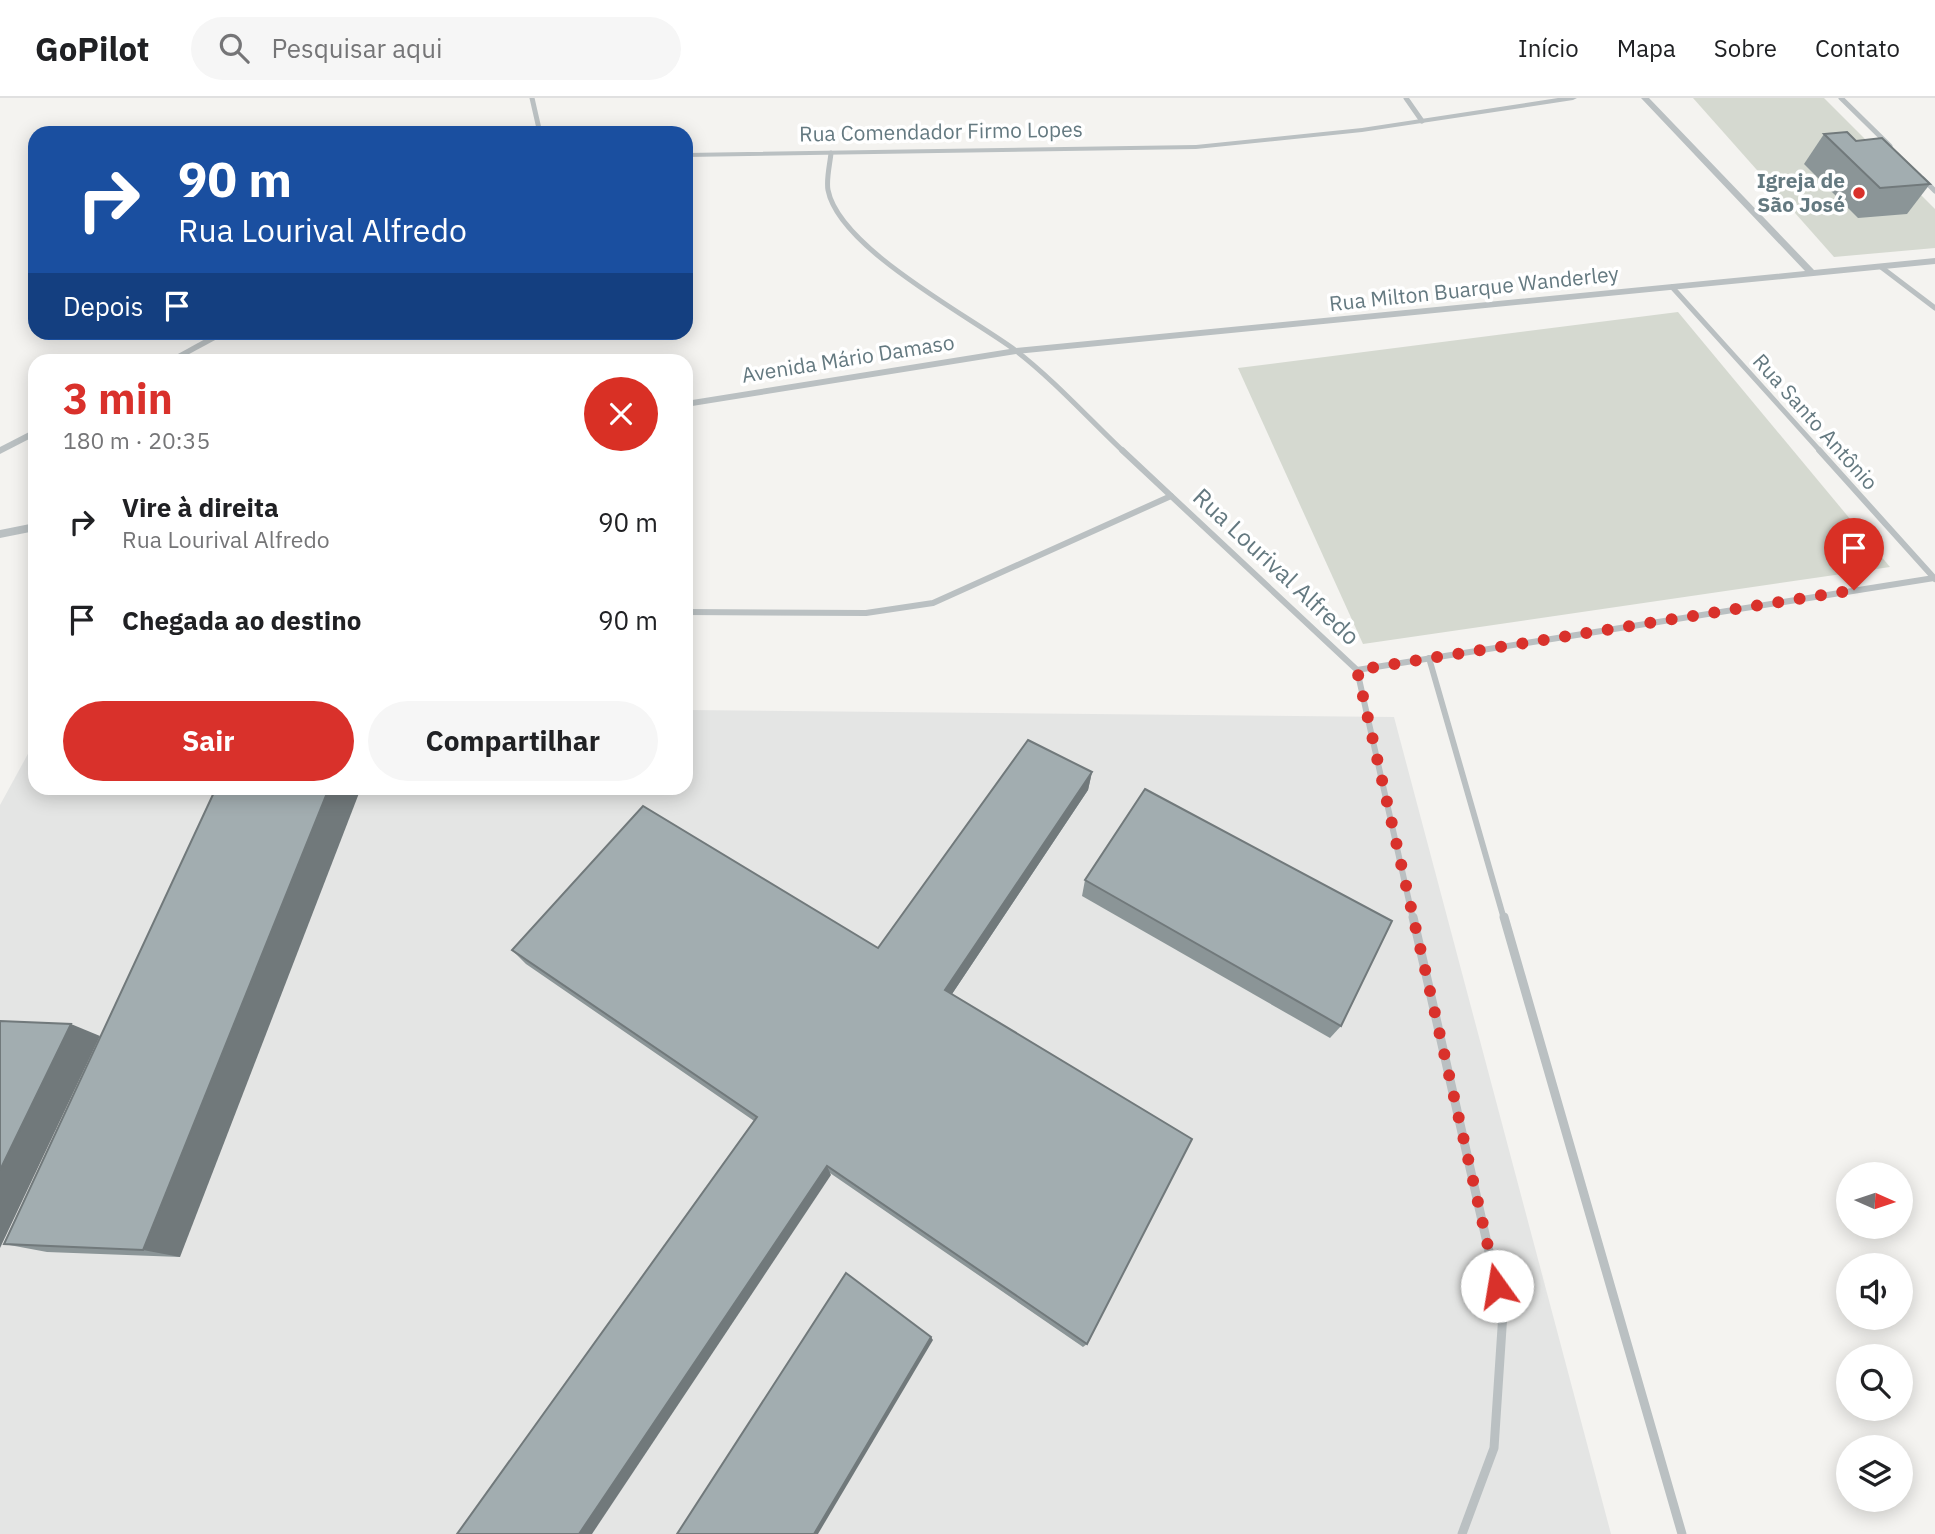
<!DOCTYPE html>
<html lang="pt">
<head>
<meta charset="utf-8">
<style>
  body { margin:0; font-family:"IBM Plex Sans",sans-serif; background:#f6f6f6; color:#202124; height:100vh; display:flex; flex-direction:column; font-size:26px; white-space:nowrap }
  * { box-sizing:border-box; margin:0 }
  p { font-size:23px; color:#757577 }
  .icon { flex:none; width:38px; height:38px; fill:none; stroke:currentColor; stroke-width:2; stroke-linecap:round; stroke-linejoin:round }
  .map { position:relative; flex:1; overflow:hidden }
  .drawer { position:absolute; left:28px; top:256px; width:665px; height:441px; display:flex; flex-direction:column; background:#fff; border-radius:21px; box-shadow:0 4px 18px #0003 }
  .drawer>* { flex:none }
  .guide { position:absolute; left:28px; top:28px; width:665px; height:214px; border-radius:21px; box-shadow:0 4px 18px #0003; background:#1a4fa0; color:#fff; overflow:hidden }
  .needle { width:46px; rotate:93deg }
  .buttons { position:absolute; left:1836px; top:1064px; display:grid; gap:14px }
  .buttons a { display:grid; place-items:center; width:77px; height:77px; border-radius:50%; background:#fff; box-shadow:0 4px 18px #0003; font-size:35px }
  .pin { position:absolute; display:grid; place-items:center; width:60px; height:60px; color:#fff; margin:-72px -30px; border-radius:50% 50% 50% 0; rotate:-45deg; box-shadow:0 0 7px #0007 }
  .pin .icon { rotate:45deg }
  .me { position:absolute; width:77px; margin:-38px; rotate:347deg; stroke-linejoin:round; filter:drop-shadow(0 0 5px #0008) }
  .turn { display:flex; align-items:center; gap:24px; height:147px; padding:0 35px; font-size:32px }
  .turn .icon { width:91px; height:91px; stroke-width:2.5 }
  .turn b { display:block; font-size:49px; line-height:60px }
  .then { display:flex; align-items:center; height:66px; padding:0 35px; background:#0003; gap:14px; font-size:26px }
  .round { display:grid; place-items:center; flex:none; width:74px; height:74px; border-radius:37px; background:#f6f6f6 }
  .overview { display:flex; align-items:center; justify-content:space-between; height:119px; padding:0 35px }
  h1 { font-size:42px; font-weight:800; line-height:52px; color:#d9312b }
  .action { display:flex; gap:14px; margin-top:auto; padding:14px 35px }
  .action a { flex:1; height:80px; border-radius:42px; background:#d9312b; color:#fff; font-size:28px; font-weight:800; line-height:80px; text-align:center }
  .action a+a { background:#f6f6f6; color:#202124 }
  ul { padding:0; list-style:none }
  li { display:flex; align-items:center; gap:21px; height:98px; padding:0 35px }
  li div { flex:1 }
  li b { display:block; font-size:26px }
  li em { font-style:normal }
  header { display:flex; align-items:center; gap:42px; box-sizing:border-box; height:98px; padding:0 35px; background:#fff; border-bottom:2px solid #e0e0e0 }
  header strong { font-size:33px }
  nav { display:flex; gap:38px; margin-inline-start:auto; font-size:24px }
  .search { width:490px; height:63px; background:#f6f6f6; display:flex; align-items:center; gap:18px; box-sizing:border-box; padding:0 24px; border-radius:38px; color:#757577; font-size:26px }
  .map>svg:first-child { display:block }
  .built { fill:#e4e5e4 }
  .green { fill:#d5d9d0 }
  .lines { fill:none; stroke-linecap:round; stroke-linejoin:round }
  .minor-far2 { stroke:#bac0c2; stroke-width:5 }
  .minor-far1 { stroke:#bac0c2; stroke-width:6 }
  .minor { stroke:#bac0c2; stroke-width:9 }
  .tertiary { fill:#bac0c2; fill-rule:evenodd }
  .wall { fill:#8b9597 }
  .shaded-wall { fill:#71797b }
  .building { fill:#a2adb0; stroke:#71797b; stroke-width:2 }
  .route { stroke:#d9312b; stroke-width:12; stroke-dasharray:0 21.6 }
  .poi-dot { fill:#d9312b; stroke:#fff; stroke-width:2.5 }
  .labels { text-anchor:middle; stroke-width:7; stroke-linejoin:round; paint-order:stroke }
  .far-street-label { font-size:21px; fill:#647980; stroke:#fff }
  .far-poi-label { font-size:21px; font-weight:bold; fill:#647980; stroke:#fff; text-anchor:end }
  .street-label { font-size:24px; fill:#647980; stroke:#fff }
</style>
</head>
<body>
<header>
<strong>GoPilot</strong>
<div class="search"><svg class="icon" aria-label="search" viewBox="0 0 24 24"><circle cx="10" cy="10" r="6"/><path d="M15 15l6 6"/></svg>Pesquisar aqui</div>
<nav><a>Início</a><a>Mapa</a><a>Sobre</a><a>Contato</a></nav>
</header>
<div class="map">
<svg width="1935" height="1436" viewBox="0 0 1935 1436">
  <rect width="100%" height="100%" fill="#f4f3f0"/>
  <!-- built -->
  <polygon class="built" points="686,612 1394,619 1611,1436 0,1436 0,707 35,643 35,690 686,690"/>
  <!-- green -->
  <g class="green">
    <polygon points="1693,0 1824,0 1935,111 1935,150 1834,159"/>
    <polygon points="1678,214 1890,469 1363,546 1238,270"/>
  </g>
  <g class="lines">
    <!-- minor-far2 -->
    <g class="minor-far2">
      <polyline points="532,0 540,35"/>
      <polyline points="1406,0 1422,23"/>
      <polyline points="1841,0 1890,48"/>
      <path d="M 831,55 C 830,66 826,81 828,92 C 839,150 969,218 1015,252 C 1054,282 1089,321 1124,354"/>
      <polyline points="1923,81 1935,93"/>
      <polyline points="1881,169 1935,210"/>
      <polyline points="1672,189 1821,354"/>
    </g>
    <!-- minor-far1 -->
    <g class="minor-far1">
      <polyline points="1122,352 1357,572"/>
      <polyline points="1819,352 1935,481"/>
      <polyline points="686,514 866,515 933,505 1171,398"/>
      <polyline points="1429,560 1504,821"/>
      <polyline points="1357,572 1413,821"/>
      <polyline points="1357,572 1934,480"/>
    </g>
    <!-- minor -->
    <g class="minor">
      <polyline points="1413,819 1503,1215 1494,1350 1462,1436"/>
      <polyline points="1504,819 1682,1436"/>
    </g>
    <!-- tertiary -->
    <g class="tertiary">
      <polygon points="1558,0 1577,0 1573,2 1362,34 1196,51 686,59 686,55 1196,47 1362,30"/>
      <polygon points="1641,0 1649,0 1814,172 1935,160 1935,166 1016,256 686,309 686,303 1016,250 1805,173"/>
      <polygon points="218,234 230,234 178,262 167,262"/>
      <polygon points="35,331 35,338 0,356 0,349"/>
      <polygon points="35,425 35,433 0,440 0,432"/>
    </g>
  </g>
  <!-- wall -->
  <g class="wall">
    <polygon points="1824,36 1856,43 1930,86 1907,116 1858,120 1804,66"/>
    <polygon points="1092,674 1088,692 952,896 1087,1246 1083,1249 526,866 512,852 878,850"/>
    <polygon points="216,690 180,1159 47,1154 4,1146"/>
    <polygon points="1085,782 1341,928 1330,940 1082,798"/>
  </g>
  <!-- shaded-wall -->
  <g class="shaded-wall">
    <polygon points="1092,674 1088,692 946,905 945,892"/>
    <polygon points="329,690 361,690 180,1159 143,1152"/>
    <polygon points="71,926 100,938 0,1150 0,1072"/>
    <polygon points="827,1068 831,1077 592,1436 579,1436"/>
    <polygon points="931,1239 933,1242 818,1436 814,1436"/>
  </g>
  <!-- building -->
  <g class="building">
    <polygon points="1847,34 1856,43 1882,40 1930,86 1880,90 1824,36"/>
    <polygon points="1028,642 1092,674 945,892 1192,1041 1087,1246 827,1068 579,1436 457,1436 757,1019 512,852 643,708 878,850"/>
    <polygon points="216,690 329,690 143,1152 4,1146"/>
    <polygon points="1145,691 1392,823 1341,928 1085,782"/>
    <polygon points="0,923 71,926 0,1072"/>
    <polygon points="846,1175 931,1239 814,1436 677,1436"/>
  </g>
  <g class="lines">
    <!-- route -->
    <polyline class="route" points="1497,1188 1357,572 1854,492"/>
  </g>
  <!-- markers -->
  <circle class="poi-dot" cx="1859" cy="95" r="7"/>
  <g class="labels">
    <!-- far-street labels -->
    <g class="far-street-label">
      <text transform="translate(941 34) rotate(-1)" y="7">Rua Comendador Firmo Lopes</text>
      <text transform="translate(1474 191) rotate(-6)" y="7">Rua Milton Buarque Wanderley</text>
      <text transform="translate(848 261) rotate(-9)" y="7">Avenida Mário Damaso</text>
      <text transform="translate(1815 324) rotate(48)" y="7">Rua Santo Antônio</text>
    </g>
    <!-- far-poi labels -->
    <g class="far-poi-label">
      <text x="1845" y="90">Igreja de<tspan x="1845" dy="24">São José</tspan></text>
    </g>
    <!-- street labels -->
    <g class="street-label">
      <text transform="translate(1276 469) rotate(43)" y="8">Rua Lourival Alfredo</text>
    </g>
  </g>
</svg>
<div class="buttons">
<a><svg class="needle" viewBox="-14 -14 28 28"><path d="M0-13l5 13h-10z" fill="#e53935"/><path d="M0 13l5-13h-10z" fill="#757577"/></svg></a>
<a><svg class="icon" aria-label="sound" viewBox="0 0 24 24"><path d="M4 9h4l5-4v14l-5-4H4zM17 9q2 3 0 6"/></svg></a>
<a><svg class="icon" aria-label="search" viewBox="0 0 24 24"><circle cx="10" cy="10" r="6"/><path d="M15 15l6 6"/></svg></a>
<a><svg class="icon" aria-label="layers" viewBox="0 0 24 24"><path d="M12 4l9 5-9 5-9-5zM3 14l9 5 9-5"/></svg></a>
</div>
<div class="pin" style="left:1854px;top:492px;background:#d93025"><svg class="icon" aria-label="arrive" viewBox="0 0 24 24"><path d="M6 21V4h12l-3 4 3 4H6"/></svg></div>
<svg class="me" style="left:1497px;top:1188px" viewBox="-20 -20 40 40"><circle r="19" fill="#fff"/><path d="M0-13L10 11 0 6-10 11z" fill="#d9312b"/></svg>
<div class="guide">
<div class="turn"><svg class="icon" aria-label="right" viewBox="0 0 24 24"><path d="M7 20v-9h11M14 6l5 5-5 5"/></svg><div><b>90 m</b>Rua Lourival Alfredo</div></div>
<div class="then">Depois<svg class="icon" aria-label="arrive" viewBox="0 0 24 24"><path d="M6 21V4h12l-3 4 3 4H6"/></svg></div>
</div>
<section class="drawer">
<div class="overview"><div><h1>3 min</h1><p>180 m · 20:35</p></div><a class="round" style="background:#d93025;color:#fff"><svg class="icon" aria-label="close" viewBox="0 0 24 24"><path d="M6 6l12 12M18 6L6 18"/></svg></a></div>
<ul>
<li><svg class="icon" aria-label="right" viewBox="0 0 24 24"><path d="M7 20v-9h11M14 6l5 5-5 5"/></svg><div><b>Vire à direita</b><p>Rua Lourival Alfredo</p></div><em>90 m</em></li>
<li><svg class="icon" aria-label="arrive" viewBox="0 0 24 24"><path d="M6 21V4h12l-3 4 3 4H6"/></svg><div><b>Chegada ao destino</b></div><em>90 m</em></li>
</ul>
<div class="action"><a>Sair</a><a>Compartilhar</a></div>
</section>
</div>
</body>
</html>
